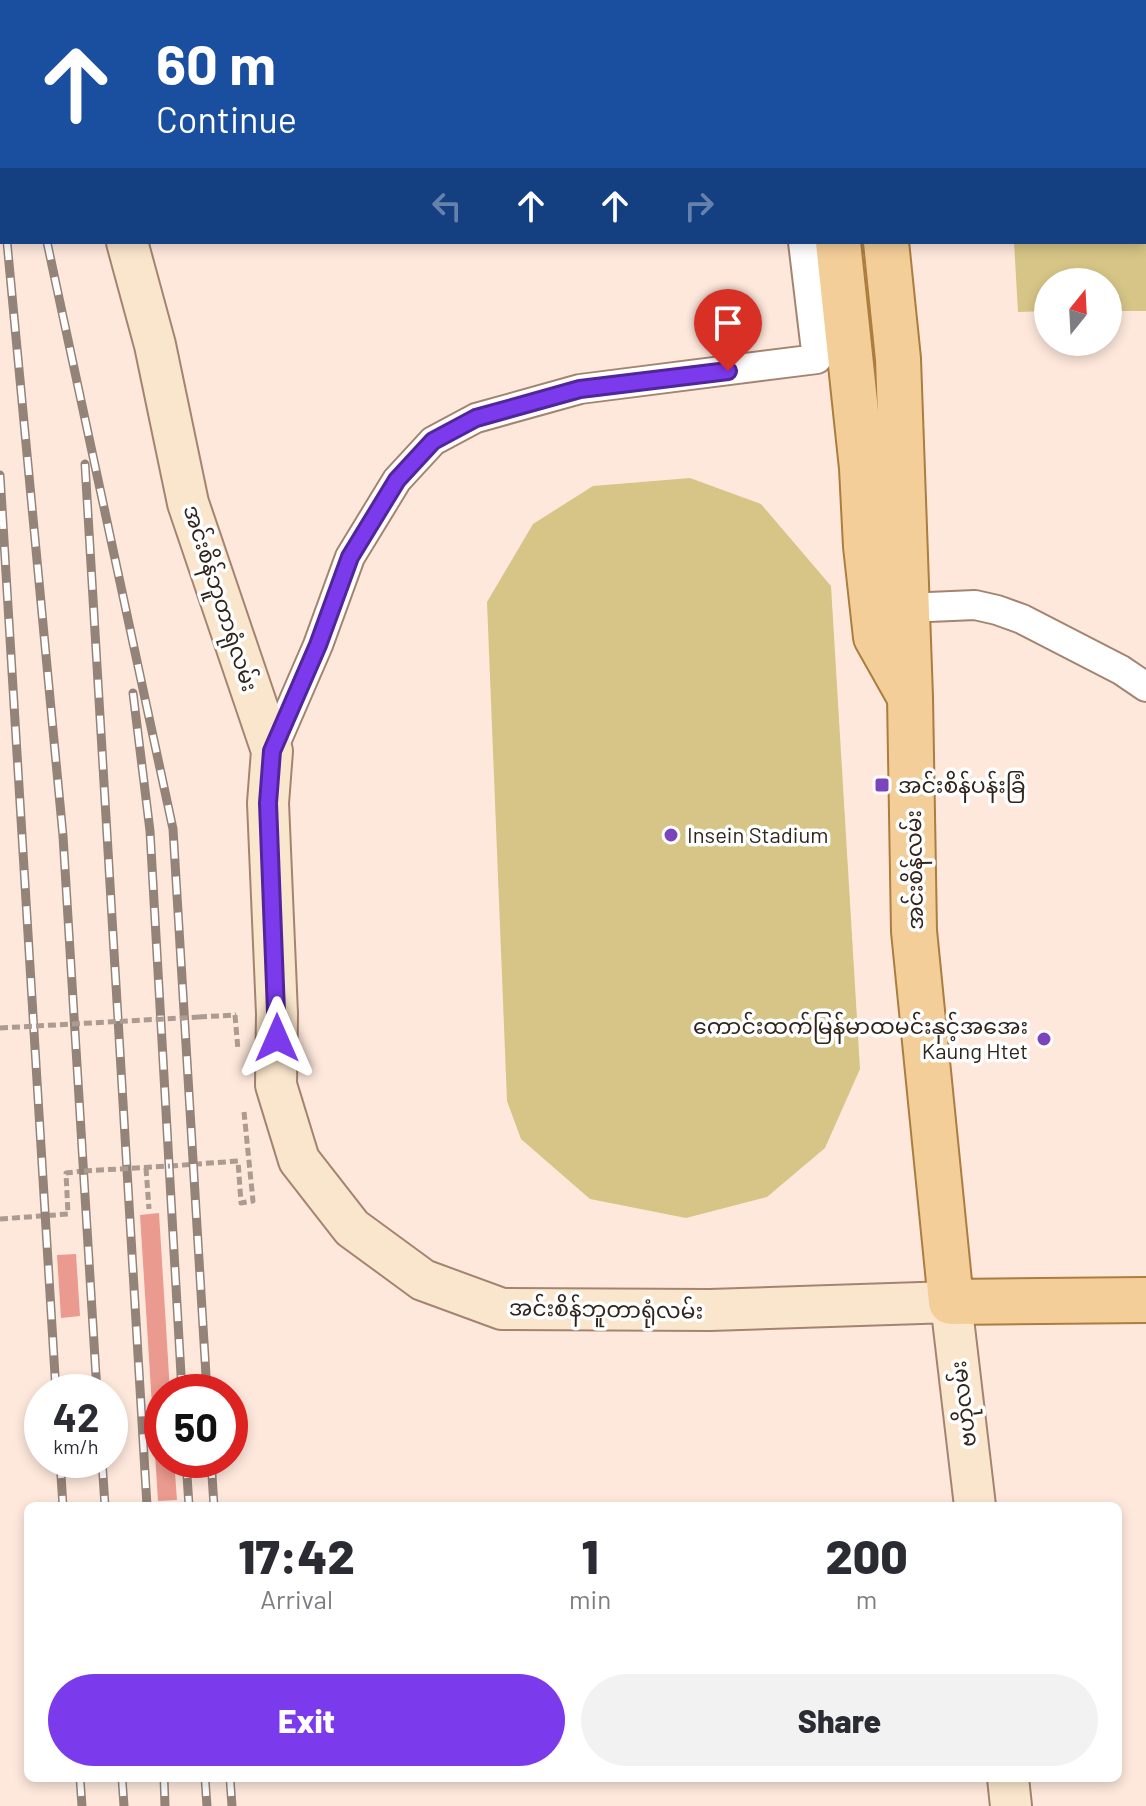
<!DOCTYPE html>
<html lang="en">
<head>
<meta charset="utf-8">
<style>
  body { margin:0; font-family:Barlow,"Noto Sans Myanmar",sans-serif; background:#f2f2f3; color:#2b2b33; height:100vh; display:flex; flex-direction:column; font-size:30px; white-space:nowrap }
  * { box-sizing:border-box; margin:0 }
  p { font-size:26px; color:#7c7c81 }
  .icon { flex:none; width:44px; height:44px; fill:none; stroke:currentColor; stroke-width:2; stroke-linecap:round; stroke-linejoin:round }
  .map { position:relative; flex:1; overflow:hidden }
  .panel { position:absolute; left:24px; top:1502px; width:1098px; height:280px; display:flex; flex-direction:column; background:#fff; border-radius:12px; box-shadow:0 4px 12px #0003 }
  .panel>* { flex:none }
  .banner { position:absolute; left:0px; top:0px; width:1146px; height:244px; box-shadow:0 4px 12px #0003; background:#1a4fa0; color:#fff; overflow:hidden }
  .needle { width:52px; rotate:18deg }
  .fabs { position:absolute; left:1034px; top:268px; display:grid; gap:16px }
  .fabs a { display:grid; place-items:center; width:88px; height:88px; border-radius:50%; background:#fff; box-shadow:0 4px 12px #0003; font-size:40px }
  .speed { position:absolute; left:24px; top:1374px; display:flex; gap:16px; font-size:40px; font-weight:700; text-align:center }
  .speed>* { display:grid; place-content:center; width:104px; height:104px; border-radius:50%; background:#fff; box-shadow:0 4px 12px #0003; line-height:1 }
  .speed small { font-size:20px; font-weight:400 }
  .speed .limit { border:12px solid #d22; background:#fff; color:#111 }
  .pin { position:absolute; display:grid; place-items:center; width:68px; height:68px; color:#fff; margin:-82px -34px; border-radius:50% 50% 50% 0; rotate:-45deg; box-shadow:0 0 8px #0007 }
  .pin .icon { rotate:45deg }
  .me { position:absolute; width:88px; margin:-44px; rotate:0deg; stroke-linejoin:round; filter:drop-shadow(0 0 6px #0008) }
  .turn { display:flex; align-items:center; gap:28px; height:168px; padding:0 24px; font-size:36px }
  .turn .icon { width:104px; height:104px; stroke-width:2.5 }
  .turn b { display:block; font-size:56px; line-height:68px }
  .lanes { display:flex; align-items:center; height:76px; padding:0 24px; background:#0003; justify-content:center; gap:40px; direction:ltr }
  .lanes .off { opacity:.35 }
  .eta { display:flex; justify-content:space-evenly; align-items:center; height:136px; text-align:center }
  .eta b { font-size:48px; font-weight:800; line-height:56px }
  .button { display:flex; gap:16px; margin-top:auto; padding:16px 24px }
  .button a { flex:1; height:92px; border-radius:48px; background:#7c3aed; color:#fff; font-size:32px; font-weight:800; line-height:92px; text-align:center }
  .button a+a { background:#f2f2f3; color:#2b2b33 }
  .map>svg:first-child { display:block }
  .green { fill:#d6c586 }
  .building { fill:#ea9a8e }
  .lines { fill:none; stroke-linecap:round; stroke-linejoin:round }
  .minor-casing { stroke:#a48471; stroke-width:32 }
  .secondary-casing { stroke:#a48471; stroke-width:44 }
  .primary-casing { stroke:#ab7d40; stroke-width:48 }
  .path { stroke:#ad9a90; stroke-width:5; stroke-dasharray:8 4; stroke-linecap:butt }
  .minor { stroke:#fff; stroke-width:28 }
  .secondary { stroke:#fae6cc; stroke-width:40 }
  .primary { stroke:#f4ce98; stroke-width:44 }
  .rail-casing { stroke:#948379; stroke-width:9 }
  .rail { stroke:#fff; stroke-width:6; stroke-dasharray:18; stroke-linecap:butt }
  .path-bridge { stroke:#ad9a90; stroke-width:5; stroke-dasharray:8 4; stroke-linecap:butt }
  .route-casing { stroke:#51269a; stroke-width:20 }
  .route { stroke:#7c3aed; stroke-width:14 }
  .poi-dot { fill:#7c44bb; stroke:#fff; stroke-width:3 }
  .labels { text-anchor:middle; stroke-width:7; stroke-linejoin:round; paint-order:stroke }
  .street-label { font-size:22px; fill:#31241c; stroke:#fff }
  .poi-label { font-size:22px; fill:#31241c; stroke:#fff; text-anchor:start }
</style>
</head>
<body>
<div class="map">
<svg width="1146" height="1806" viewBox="0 0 1146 1806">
  <rect width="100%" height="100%" fill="#fee8dc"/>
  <!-- green -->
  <g class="green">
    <polygon points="1000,0 1146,0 1146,311 1108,311 1108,282 1048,282 1048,311 1018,312 1014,242 1144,242 1144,2"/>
    <polygon points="690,478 761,504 831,586 860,1069 825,1148 767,1197 686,1218 590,1199 521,1139 507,1101 487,602 533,524 593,486"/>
  </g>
  <!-- building -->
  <g class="building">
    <polygon points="159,1213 170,1392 162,1392 162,1460 174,1460 177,1500 158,1501 140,1215"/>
    <polygon points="76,1254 80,1316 61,1318 57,1255"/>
  </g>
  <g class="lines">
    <!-- minor casing -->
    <g class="minor-casing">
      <g id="minor">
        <polyline points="776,0 776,2"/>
        <polyline points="262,2 296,0"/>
        <polyline points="906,608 975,605 997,610 1022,619 1121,670 1146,687"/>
        <polyline points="272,751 318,645 350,557 397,480 433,441 476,418 580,389 817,359 803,242"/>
      </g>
    </g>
    <!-- secondary casing -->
    <g class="secondary-casing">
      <g id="secondary">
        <polyline points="84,0 84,2"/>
        <polyline points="127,242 155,345 188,503 272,751 268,803 277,1014 276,1085 299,1160 352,1228 423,1280 502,1309 710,1310 951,1302 975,1506"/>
        <polyline points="1008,1778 1011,1806"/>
      </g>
    </g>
    <!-- primary casing -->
    <g class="primary-casing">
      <g id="primary">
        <polyline points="812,0 813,2"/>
        <polyline points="862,0 863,2"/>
        <polyline points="838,242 862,468 866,546 876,637 907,692"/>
        <polyline points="886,242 898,359 910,697 914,931 951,1302 1146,1300"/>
      </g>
    </g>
    <!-- path -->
    <g class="path">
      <polyline points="235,1015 238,1050"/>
      <polyline points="199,1017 236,1015"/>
      <polyline points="170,1166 238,1161 241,1203 253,1201 244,1112"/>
      <polyline points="146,1168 149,1209"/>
      <polyline points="0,1219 68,1214 66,1173 84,1171"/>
    </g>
    <!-- minor -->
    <use href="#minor" class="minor"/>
    <!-- secondary -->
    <use href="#secondary" class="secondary"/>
    <!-- primary -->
    <use href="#primary" class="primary"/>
    <!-- rail casing -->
    <g class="rail-casing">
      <g id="rail">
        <polyline points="0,12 2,22"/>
        <polyline points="0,167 2,189"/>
        <polyline points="7,242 63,836 97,1392"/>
        <polyline points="47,242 173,829 207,1392"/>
        <polyline points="85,464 147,1506"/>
        <polyline points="0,475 56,1392"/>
        <polyline points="133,693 150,831 182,1392"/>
        <polyline points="60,1460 63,1506"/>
        <polyline points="102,1460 105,1506"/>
        <polyline points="186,1460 189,1506"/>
        <polyline points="211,1460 214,1506"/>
        <polyline points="80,1778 82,1806"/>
        <polyline points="122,1778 124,1806"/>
        <polyline points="164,1778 165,1806"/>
        <polyline points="205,1778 207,1806"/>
        <polyline points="230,1778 232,1806"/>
      </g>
    </g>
    <!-- rail -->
    <use href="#rail" class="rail"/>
    <!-- path-bridge -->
    <g class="path-bridge">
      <polyline points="0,1028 199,1017"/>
      <polyline points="84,1171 170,1166"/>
    </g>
  </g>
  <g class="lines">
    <!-- route casing -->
    <g class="route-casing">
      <polyline id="route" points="277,1038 268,803 272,751 318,645 350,557 397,480 433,441 476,418 580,389 728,371"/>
    </g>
    <!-- route -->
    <use href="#route" class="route"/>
  </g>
  <!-- markers -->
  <g class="poi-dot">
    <rect x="874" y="777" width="16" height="16" rx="4"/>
    <circle cx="671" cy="835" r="8"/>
    <circle cx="1044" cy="1039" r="8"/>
  </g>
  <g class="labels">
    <!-- street labels -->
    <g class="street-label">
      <text transform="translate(221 598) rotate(72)" y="8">အင်းစိန်ဘူတာရုံလမ်း</text>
      <text transform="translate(914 870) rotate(-91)" y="8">အင်းစိန်လမ်း</text>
      <text transform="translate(606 1309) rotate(1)" y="8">အင်းစိန်ဘူတာရုံလမ်း</text>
      <text transform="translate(963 1404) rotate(-97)" y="8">ဗဟိုလမ်း</text>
    </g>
    <!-- poi labels -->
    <g class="poi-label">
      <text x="898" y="793">အင်းစိန်ပန်းခြံ</text>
      <text x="687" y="843">Insein Stadium</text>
      <text x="1028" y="1034" text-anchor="end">ကောင်းထက်မြန်မာထမင်းနှင့်အအေး<tspan x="1028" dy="25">Kaung Htet</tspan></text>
    </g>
  </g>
</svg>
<div class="fabs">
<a><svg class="needle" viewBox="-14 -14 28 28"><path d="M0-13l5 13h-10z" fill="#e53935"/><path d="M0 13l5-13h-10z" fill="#7c7c81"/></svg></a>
</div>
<div class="speed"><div>42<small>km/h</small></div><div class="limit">50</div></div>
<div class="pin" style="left:728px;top:371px;background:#d93025"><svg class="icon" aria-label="arrive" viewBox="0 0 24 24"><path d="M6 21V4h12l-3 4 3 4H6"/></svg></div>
<svg class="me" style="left:277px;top:1038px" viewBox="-20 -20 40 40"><path d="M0-17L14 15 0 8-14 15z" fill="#7c3aed" stroke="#fff" stroke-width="4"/></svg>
<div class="banner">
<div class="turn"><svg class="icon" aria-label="ahead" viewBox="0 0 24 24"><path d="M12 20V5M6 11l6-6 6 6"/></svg><div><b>60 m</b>Continue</div></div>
<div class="lanes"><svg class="icon off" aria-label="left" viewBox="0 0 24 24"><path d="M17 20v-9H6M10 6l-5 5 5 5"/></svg><svg class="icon" aria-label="ahead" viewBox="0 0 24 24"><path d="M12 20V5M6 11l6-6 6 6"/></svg><svg class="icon" aria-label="ahead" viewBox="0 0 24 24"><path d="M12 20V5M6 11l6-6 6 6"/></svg><svg class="icon off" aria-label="right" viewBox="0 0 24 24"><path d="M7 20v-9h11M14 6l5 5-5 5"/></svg></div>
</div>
<section class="panel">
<div class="eta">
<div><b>17:42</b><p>Arrival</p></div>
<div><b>1</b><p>min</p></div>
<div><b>200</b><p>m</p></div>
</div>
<div class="button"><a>Exit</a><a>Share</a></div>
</section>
</div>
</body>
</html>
